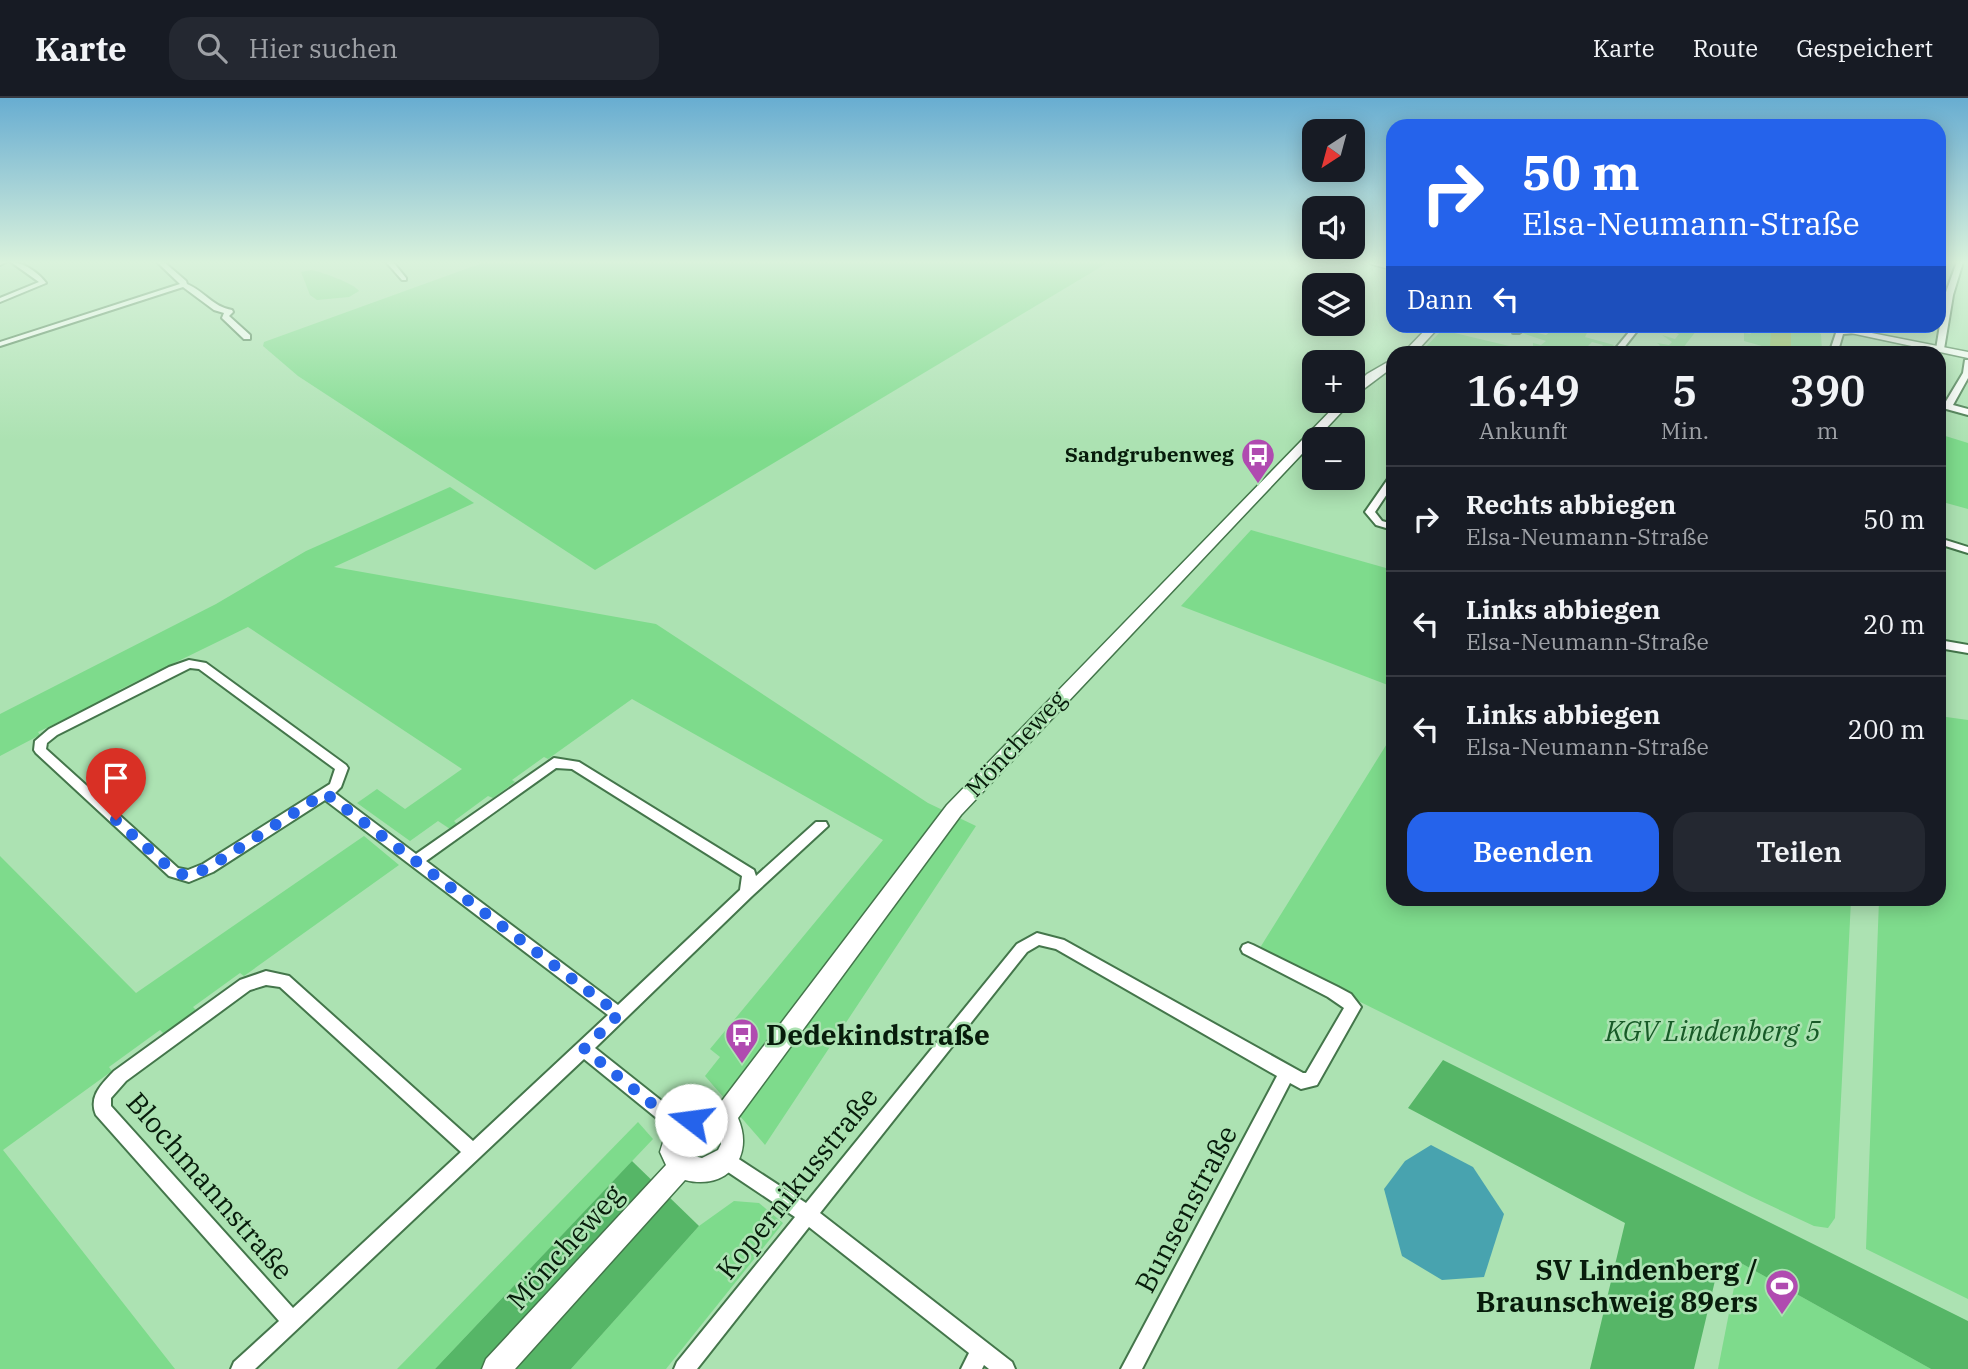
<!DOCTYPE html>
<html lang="de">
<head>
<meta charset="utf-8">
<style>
  body { margin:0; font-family:"IBM Plex Serif",serif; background:#242831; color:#f1f3f6; height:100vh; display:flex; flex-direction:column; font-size:26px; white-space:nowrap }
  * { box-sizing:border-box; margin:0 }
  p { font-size:23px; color:#9ea1a6 }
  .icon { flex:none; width:38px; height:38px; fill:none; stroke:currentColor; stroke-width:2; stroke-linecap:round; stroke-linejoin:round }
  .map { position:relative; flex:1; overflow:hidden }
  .sheet { position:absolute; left:1386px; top:248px; width:560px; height:560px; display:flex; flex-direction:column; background:#171b24; border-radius:21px; box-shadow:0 4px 18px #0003 }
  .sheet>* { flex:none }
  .hud { position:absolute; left:1386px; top:21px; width:560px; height:214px; border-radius:21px; box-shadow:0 4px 18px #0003; background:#2563eb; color:#fff; overflow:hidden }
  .needle { width:46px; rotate:216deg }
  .fabs { position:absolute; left:1302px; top:21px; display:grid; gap:14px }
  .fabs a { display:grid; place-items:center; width:63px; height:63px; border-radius:14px; background:#171b24; box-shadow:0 4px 18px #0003; font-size:35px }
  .pin { position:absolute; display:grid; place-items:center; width:60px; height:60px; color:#fff; margin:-72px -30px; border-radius:50% 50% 50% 0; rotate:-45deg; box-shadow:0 0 7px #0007 }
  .pin .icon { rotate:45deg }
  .me { position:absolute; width:77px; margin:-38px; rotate:285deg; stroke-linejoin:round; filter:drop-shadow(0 0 5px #0008) }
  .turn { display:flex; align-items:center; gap:24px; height:147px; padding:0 21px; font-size:32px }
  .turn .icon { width:91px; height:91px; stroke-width:2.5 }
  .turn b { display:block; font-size:49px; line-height:60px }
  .then { display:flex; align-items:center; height:66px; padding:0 21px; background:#0003; gap:14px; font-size:26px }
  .eta { display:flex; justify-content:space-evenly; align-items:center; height:119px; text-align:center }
  .eta b { font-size:42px; font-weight:600; line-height:49px }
  .action { display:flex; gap:14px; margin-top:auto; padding:14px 21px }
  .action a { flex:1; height:80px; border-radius:21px; background:#2563eb; color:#fff; font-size:28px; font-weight:600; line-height:80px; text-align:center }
  .action a+a { background:#242831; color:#f1f3f6 }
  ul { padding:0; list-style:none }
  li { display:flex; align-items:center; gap:21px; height:105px; padding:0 21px; border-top:2px solid #363941 }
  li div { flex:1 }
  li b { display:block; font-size:26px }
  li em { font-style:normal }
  header { display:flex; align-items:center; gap:42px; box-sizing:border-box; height:98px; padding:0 35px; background:#171b24; border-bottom:2px solid #363941 }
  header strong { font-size:33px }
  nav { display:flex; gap:38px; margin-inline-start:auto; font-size:24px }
  .search { width:490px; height:63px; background:#242831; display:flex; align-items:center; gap:18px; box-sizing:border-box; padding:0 24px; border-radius:21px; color:#9ea1a6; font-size:26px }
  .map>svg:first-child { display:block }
  .green { fill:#7edb8c }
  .forest { fill:#56b667 }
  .water { fill:#48a3af }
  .building { fill:#9ec95c }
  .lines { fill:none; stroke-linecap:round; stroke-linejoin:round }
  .street-casing { stroke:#44764b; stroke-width:4 }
  .secondary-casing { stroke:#44764b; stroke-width:3 }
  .street { fill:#fff; fill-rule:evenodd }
  .secondary { fill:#fff; fill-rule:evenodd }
  .route { stroke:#2563eb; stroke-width:12; stroke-dasharray:0 21.6 }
  .labels { text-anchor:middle; stroke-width:5; stroke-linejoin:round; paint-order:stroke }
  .far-poi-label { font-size:21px; font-weight:bold; fill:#071c0b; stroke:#ace2b2; text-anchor:end }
  .street-label { font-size:24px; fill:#071c0b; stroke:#ace2b2 }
  .near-park-label { font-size:28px; font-style:italic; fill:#175a27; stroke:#ace2b2 }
  .near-poi-label { font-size:28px; font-weight:bold; fill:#071c0b; stroke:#ace2b2; text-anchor:start }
  .near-street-label { font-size:28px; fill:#071c0b; stroke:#ace2b2 }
</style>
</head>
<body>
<header>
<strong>Karte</strong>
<div class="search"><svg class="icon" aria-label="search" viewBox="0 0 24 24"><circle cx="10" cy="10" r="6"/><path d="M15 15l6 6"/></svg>Hier suchen</div>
<nav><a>Karte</a><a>Route</a><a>Gespeichert</a></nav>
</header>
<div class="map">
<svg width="1968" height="1271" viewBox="0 0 1968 1271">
  <rect width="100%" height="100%" fill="#ace2b2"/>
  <!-- green -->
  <g class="green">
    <polygon points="485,164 1109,164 595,472 298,278 263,248 264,244"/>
    <path d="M 312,172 C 324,175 353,185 359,193 L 349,199 L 317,202 L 310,197 L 301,174 Z"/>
    <polygon points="1548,228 1579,230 1580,228 1601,228 1604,231 1594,232 1595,235 1587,235 1585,239 1614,247 1606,256 1596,255 1603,247 1592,244 1583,253 1590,255 1420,255 1442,232 1526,252 1533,249 1533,245 1541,247 1546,243 1522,235 1525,232 1546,237 1552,232 1546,230"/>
    <polygon points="1671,228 1700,228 1679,255 1661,255 1663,252 1657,251 1660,247 1657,245 1669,247 1672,244 1662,237 1675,241 1679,236 1667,232"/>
    <polygon points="1748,228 1805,229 1821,236 1822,253 1821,255 1782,255 1768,252 1769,250 1744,243 1744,235 1751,236"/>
    <polygon points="1939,336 1968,345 1968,411 1939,403"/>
    <polygon points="450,389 474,405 334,469 656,526 928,705 976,728 765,1047 705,978 720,959 710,951 883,742 632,601 548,661 544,659 512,682 515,684 493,700 488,698 454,723 457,726 450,731 438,723 410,743 357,705 377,691 405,711 462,671 248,529 119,592 120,595 38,634 40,637 0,658 0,616 216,506 306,453"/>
    <polygon points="1251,432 1393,472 1393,589 1181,508"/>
    <polygon points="1939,618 1968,622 1968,1201 1866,1151 1879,802 1939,802"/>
    <polygon points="1393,636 1393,802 1851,802 1835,1120 1828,1130 1814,1128 1750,1098 1258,853"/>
    <polygon points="364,738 399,767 244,878 240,875 193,909 196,912 164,936 160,932 109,969 112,973 3,1052 175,1271 0,1271 0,758 136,895"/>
    <polygon points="638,1024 653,1041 435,1271 397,1271"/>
    <polygon points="734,1103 759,1105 783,1125 666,1271 571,1271 699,1128"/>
    <polygon points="1739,1164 1931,1271 1718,1271"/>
  </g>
  <!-- forest -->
  <g class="forest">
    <polygon points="1443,962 1968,1223 1968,1271 1931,1271 1739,1164 1718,1170 1694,1271 1590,1271 1625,1125 1408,1010"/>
    <polygon points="632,1063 699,1128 571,1271 435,1271"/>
  </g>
  <!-- water -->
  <polygon class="water" points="1431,1047 1473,1069 1504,1116 1484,1179 1442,1182 1402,1158 1384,1091 1405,1063"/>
  <!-- building -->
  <polygon class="building" points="1771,230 1791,233 1791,254 1770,250"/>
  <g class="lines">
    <!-- street casing -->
    <g class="street-casing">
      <g id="street">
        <polygon points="0,164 6,164 0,167"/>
        <path d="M 11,164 C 23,164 39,175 46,185 L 0,204 L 0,200 L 39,184 Z"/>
        <path d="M 157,164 L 164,164 L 186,183 L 187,186 C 204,193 213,209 232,212 L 233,214 L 229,218 L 250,237 L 250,241 L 244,241 L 222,220 L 224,215 L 214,212 L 183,189 L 0,248 L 0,244 L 180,186 Z"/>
        <polygon points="386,164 393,164 406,180 406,182 402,182"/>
        <polygon points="1957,164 1963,164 1953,197 1944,251 1940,253 1936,251 1945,197"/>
        <polygon points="1520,228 1529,228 1519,235 1513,235 1513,231"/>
        <polygon points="1634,228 1641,228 1619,256 1611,256"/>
        <polygon points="1853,231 1856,231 1856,235 1843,236 1837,256 1829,256 1837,232"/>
        <polygon points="1763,251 1776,254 1777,256 1754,256"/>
        <polygon points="1965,262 1968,262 1968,280 1953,307 1968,311 1968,317 1939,309 1939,303 1945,305 1963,275"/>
        <polygon points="1393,377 1393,387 1375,414 1382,423 1393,426 1393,432 1376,427 1365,414 1390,378"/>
        <polygon points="1939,440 1968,449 1968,455 1939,446"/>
        <polygon points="1939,542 1968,547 1968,555 1939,550"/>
        <path d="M 189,562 L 206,565 L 346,667 L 348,670 L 341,689 L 335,695 L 416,756 L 554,660 L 579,664 L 754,772 L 756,778 L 816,724 L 826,724 L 828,728 L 752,798 L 595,950 L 687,1023 L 689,1029 L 687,1035 L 681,1037 L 675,1035 L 584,961 L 255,1271 L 231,1271 L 234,1264 L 279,1223 L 96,1017 C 88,998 102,986 114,973 L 240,882 L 266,873 L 289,878 L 473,1043 L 608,917 L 325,702 L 213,774 L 189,784 L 169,778 L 36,655 L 34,652 L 35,643 L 49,631 L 169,569 ZM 190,570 L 199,571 L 335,671 L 330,686 L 203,766 L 188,772 L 178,770 L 46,651 L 47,645 L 57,637 ZM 556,670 L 572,671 L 742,778 L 740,792 L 618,907 L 426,763 ZM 266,887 L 280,889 L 461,1054 L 293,1210 L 111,1008 L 111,1000 L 126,983 L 250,892 Z"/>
        <polygon points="1037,835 1064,842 1303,975 1306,975 1344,910 1328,899 1243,855 1241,851 1243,847 1248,845 1253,847 1338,889 1351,896 1361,909 1317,987 1301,991 1290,985 1142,1271 1121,1271 1277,978 1056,851 1039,847 1027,854 820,1115 1012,1264 1015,1271 989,1271 984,1267 982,1271 961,1271 969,1255 809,1129 697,1271 674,1271 677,1264 795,1119 719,1068 716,1062 719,1056 725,1054 731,1056 806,1105 1017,846"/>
      </g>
    </g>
    <!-- secondary casing -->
    <g class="secondary-casing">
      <g id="secondary">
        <polygon points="1369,164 1393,166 1393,172 1371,166"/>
        <polygon points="1429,228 1440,228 1414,256 1402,256"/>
        <polygon points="1818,228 1836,228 1968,254 1968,260"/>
        <polygon points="1393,261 1393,269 1353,299 1353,290 1367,276"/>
        <path d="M 1340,303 L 1352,303 L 961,717 L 738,1020 C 755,1059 727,1093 685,1082 L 515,1271 L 482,1271 L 486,1261 L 666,1067 L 660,1054 C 667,1031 673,1016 697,1008 C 704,1006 711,1005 718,1008 L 947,707 ZM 710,1029 L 718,1034 L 721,1046 L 718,1052 L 702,1060 L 686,1056 C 685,1040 694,1031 710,1029 Z"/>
      </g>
    </g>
    <!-- street -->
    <use href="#street" class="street"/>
    <!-- secondary -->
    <use href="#secondary" class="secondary"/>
  </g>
  <!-- sky -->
  <linearGradient id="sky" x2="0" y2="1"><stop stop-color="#68add1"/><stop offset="0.48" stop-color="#daf2dc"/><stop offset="1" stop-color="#daf2dc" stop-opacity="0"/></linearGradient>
  <rect width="1968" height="342" fill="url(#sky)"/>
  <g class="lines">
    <!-- route -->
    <polyline class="route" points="116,722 174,774 189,778 208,770 325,695 619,916 584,951 681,1029 691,1022"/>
  </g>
  <!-- icons -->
  <defs>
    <g id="bus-pin" transform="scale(1.75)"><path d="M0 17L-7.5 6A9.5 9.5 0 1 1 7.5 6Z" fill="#b04bb0" stroke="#ace2b2"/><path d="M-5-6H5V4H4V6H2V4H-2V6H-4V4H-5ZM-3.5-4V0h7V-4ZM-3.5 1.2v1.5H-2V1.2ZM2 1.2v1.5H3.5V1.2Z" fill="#fff"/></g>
    <g id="stadium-pin" transform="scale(1.75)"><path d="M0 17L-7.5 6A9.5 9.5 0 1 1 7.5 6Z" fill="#b04bb0" stroke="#ace2b2"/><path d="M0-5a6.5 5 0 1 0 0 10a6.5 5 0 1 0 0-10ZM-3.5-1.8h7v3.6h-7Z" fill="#fff"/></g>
  </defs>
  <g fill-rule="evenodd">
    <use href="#bus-pin" x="1258" y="357"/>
    <use href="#bus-pin" x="742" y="937"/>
    <use href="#stadium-pin" x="1782" y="1188"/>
  </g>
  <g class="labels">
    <!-- far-poi labels -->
    <g class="far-poi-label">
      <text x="1234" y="364">Sandgrubenweg</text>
    </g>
    <!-- street labels -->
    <g class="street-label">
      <text transform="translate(1016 646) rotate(-47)" y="8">Möncheweg</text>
    </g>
    <!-- near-park labels -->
    <g class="near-park-label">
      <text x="1713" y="943">KGV Lindenberg 5</text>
    </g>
    <!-- near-poi labels -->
    <g class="near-poi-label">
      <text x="766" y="947">Dedekindstraße</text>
      <text x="1758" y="1182" text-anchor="end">SV Lindenberg /<tspan x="1758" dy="32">Braunschweig 89ers</tspan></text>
    </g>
    <!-- near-street labels -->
    <g class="near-street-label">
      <text transform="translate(797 1085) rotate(-51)" y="10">Kopernikusstraße</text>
      <text transform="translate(210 1088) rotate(49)" y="10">Blochmannstraße</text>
      <text transform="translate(1186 1111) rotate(-62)" y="10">Bunsenstraße</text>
      <text transform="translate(565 1149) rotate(-48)" y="10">Möncheweg</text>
    </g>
  </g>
</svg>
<div class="fabs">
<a><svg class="needle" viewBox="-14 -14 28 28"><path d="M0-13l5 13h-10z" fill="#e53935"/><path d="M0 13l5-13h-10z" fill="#9ea1a6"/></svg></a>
<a><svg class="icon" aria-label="sound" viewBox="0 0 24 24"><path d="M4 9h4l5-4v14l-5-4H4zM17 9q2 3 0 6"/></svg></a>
<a><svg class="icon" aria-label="layers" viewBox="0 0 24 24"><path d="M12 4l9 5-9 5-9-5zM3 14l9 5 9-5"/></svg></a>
<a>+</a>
<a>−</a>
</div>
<div class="pin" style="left:116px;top:722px;background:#d93025"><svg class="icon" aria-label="arrive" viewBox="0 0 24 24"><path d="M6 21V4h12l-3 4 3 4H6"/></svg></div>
<svg class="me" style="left:691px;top:1022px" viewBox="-20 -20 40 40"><circle r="19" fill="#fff"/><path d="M0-13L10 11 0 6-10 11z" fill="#2563eb"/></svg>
<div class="hud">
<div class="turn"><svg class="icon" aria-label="right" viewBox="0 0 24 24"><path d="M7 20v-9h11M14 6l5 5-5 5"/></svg><div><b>50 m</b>Elsa-Neumann-Straße</div></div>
<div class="then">Dann<svg class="icon" aria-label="left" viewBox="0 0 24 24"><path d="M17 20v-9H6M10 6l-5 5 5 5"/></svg></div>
</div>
<section class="sheet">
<div class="eta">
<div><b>16:49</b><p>Ankunft</p></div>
<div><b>5</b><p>Min.</p></div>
<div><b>390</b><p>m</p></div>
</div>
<ul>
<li><svg class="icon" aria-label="right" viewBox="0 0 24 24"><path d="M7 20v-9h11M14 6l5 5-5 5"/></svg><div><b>Rechts abbiegen</b><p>Elsa-Neumann-Straße</p></div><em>50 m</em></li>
<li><svg class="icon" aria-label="left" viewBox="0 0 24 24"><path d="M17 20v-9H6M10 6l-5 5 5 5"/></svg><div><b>Links abbiegen</b><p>Elsa-Neumann-Straße</p></div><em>20 m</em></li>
<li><svg class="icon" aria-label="left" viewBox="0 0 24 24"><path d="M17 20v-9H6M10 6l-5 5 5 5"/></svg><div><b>Links abbiegen</b><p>Elsa-Neumann-Straße</p></div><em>200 m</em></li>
</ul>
<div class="action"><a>Beenden</a><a>Teilen</a></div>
</section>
</div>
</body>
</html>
